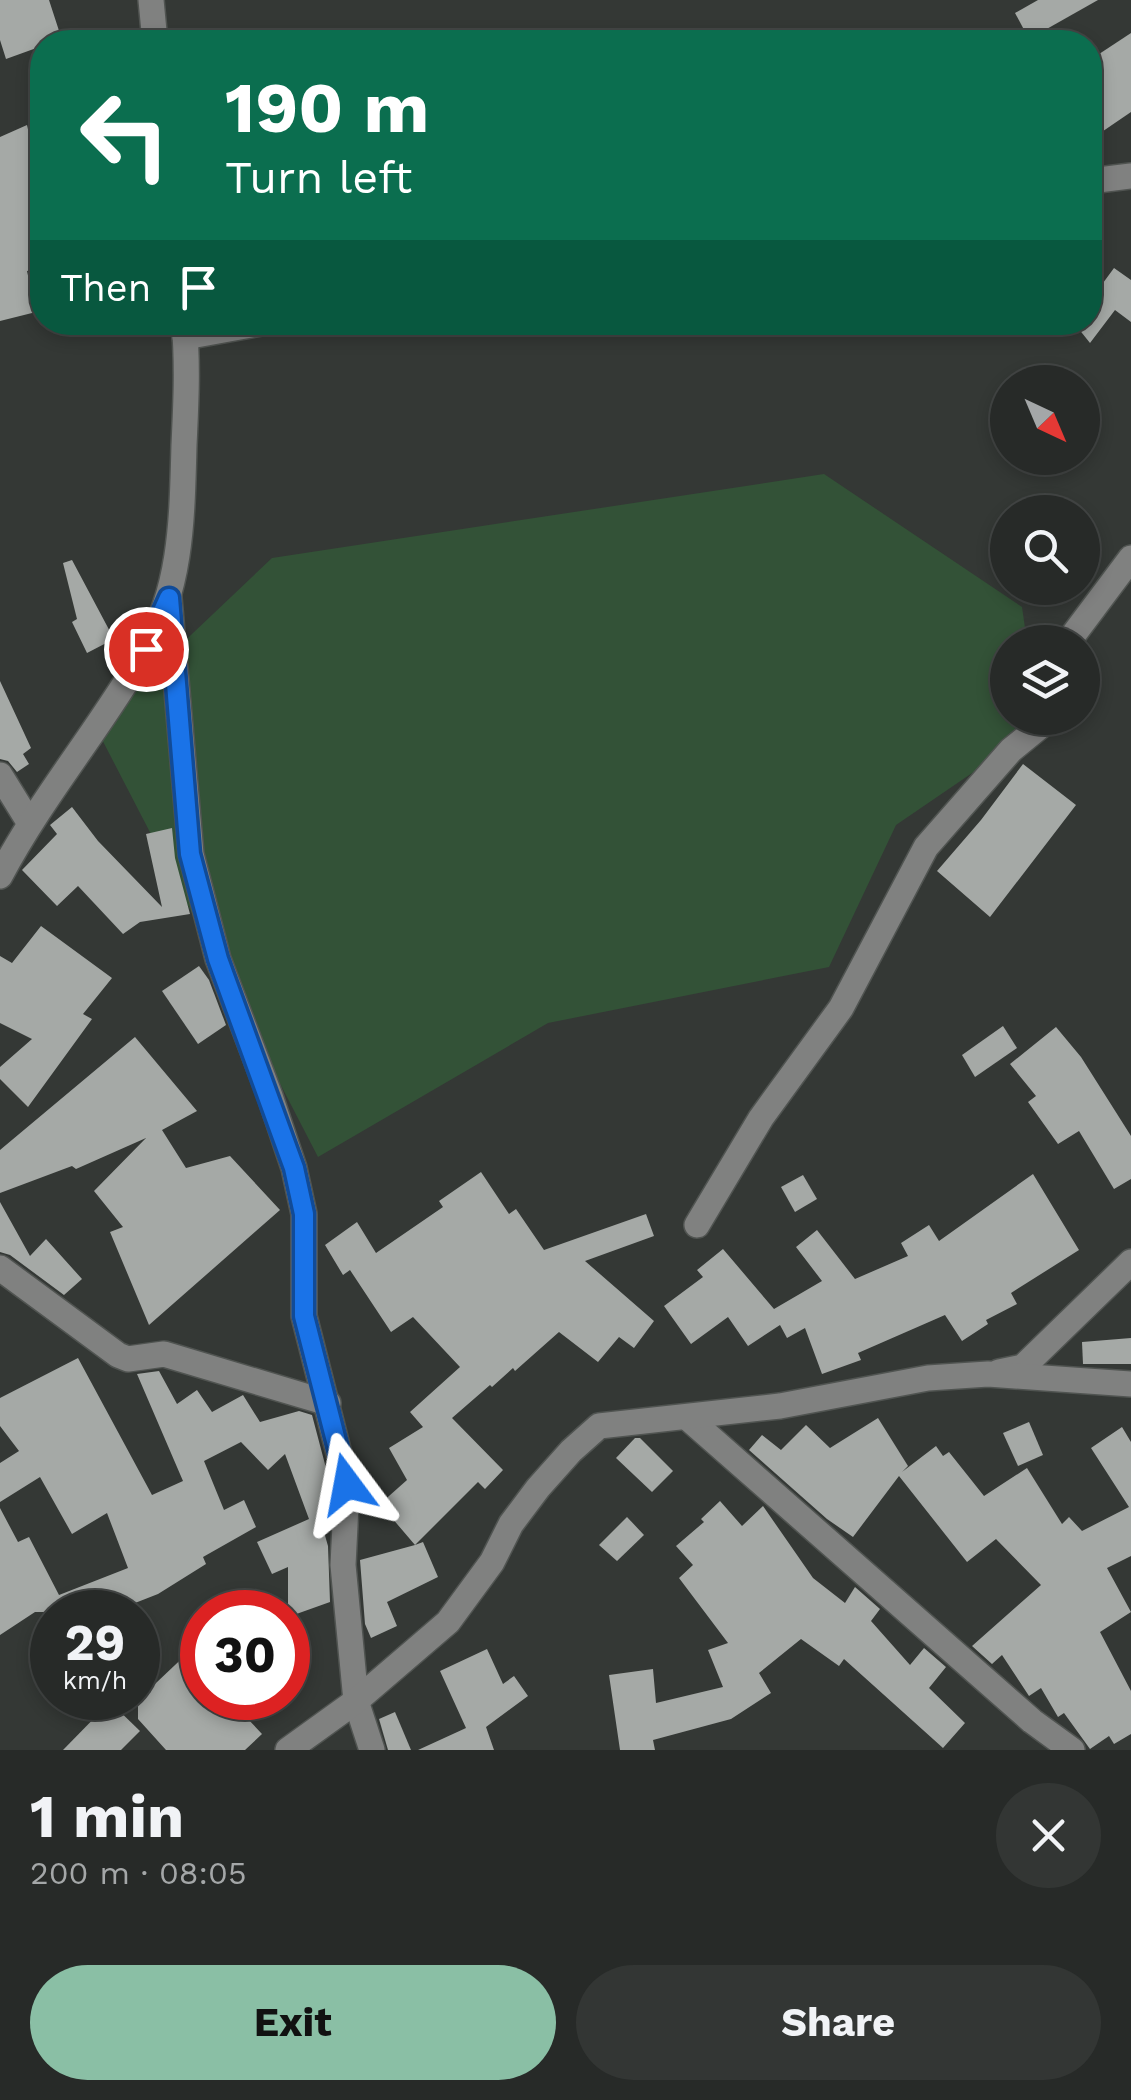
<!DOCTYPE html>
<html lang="en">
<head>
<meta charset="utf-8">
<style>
  body { margin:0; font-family:"Work Sans",sans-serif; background:#333634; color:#f1f3f6; height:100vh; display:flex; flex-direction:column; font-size:38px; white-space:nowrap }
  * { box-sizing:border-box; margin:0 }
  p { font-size:32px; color:#a4a7a8 }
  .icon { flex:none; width:55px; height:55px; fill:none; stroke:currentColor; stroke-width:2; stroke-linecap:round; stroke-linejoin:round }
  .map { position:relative; height:1750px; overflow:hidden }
  .drawer { display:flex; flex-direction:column; background:#272a28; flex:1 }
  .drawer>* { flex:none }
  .banner { position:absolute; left:30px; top:30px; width:1072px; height:305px; border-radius:40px; box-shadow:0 5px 15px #0003,0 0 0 2px #434645; background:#0b6e4f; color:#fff; overflow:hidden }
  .needle { width:65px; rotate:136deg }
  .buttons { position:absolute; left:990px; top:365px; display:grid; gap:20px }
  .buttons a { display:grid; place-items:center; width:110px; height:110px; border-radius:50%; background:#272a28; box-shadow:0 5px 15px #0003,0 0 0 2px #434645; font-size:50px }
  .speed { position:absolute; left:30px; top:1590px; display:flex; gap:20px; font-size:50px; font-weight:700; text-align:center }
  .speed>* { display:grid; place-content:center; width:130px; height:130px; border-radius:50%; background:#272a28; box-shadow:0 5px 15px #0003,0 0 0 2px #434645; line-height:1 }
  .speed small { font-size:25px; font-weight:400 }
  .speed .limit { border:15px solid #d22; background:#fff; color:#111 }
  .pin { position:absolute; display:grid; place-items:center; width:85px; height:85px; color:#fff; margin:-42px; border:5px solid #fff; border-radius:50%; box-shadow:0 2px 10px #0007 }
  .me { position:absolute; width:110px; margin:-55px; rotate:347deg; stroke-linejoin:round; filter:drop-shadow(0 0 8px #0008) }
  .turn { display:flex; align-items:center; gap:35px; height:210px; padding:0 30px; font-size:45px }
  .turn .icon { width:130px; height:130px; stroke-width:2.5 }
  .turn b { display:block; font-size:70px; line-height:85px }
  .then { display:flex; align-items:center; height:95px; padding:0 30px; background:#0003; gap:20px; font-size:38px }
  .round { display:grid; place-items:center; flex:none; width:105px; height:105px; border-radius:52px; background:#333634 }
  .head { display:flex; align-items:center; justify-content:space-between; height:170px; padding:0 30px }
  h1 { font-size:60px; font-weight:700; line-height:75px }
  .cta { display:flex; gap:20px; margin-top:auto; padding:20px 30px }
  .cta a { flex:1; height:115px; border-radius:60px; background:#8abfa5; color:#111; font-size:40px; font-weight:700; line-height:115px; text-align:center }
  .cta a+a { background:#333634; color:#f1f3f6 }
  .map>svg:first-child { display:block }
  .green { fill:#335237 }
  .building { fill:#a5a9a6 }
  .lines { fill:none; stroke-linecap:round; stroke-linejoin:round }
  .minor-casing { stroke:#505451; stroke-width:28 }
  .minor { stroke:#808180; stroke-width:25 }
  .route-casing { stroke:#114b97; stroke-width:25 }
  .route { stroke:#1a73e8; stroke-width:18 }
</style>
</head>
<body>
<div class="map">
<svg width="1131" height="1750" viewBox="0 0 1131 1750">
  <rect width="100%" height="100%" fill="#343835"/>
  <!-- green -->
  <polygon class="green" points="824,474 1022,607 1027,642 1008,642 1008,718 1036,718 1038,728 896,825 829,967 548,1023 318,1157 95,726 272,558"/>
  <!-- building -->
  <g class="building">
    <polygon points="0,0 49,0 62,40 42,42 42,46 6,59 0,40"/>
    <polygon points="1038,0 1098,0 1029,39 1015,13"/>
    <polygon points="1131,33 1131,112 1090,140 1090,60"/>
    <polygon points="27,125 38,173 42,171 42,268 27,271 36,312 0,321 0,137"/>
    <polygon points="1114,268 1131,280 1131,322 1115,310 1090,343 1074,323 1090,322 1090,271 1103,283"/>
    <polygon points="72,560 114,639 87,653 72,622 77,619 63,563"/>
    <polygon points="0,681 31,748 23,754 29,764 17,772 8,761 0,759"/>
    <polygon points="1023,764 1076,805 990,917 937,871 981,820"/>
    <polygon points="72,807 98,841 162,907 146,834 172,828 175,858 190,914 140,922 123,934 78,886 57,906 22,870 57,834 50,825"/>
    <polygon points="41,926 112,978 83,1014 92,1019 28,1107 0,1079 0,1067 32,1039 0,1023 0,956 12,963"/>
    <polygon points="199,966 209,980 226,1025 198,1044 162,991"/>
    <polygon points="1003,1026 1017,1048 975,1077 962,1055"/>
    <polygon points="1056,1027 1081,1057 1131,1136 1131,1179 1114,1189 1079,1131 1058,1144 1028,1102 1036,1096 1010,1064"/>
    <polygon points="135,1037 197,1111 162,1130 186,1168 230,1156 280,1210 149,1325 110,1232 123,1227 94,1191 146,1138 76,1169 72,1166 0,1193 0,1150"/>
    <polygon points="481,1172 509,1214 516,1209 544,1250 646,1214 654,1236 585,1261 654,1321 634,1348 619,1337 598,1362 559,1332 515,1371 513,1368 492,1387 490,1385 452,1418 503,1470 485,1489 478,1482 415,1545 423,1542 438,1577 387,1602 397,1626 371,1638 365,1624 360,1560 415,1545 380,1504 407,1480 389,1448 423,1427 410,1412 460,1367 413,1317 391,1332 350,1270 343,1275 325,1245 357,1222 376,1253 443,1207 439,1201"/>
    <polygon points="1033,1174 1079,1250 1011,1293 1017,1304 986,1320 988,1324 962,1341 945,1315 858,1353 861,1360 822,1374 805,1328 787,1338 780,1325 748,1346 728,1317 691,1344 664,1306 703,1277 697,1270 723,1249 774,1309 822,1281 796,1247 817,1230 855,1279 908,1256 901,1243 929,1225 939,1241"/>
    <polygon points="803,1175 817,1199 795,1212 781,1187"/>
    <polygon points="0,1202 30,1256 46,1239 82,1279 64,1295 10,1255 0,1252"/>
    <polygon points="1131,1338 1131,1364 1083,1364 1082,1342"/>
    <polygon points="78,1358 152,1495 183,1481 137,1374 159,1371 177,1404 197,1390 212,1412 243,1395 260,1422 299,1411 312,1415 331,1487 329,1514 320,1518 328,1546 330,1602 288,1617 288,1567 272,1574 257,1542 309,1519 285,1454 268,1470 241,1442 204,1461 224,1510 244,1500 256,1527 203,1557 206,1564 158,1594 112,1612 35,1612 0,1635 0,1508 18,1542 29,1537 59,1595 128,1568 107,1513 72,1534 40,1477 0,1502 0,1463 19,1451 0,1426 0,1398"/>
    <polygon points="878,1418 908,1466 902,1472 936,1446 943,1456 949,1452 984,1496 1027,1468 1062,1524 1069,1517 1082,1531 1129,1507 1091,1448 1122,1427 1131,1442 1131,1556 1107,1568 1131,1612 1100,1632 1131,1691 1131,1734 1114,1744 1109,1736 1090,1749 1064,1713 1058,1717 1041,1688 1029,1696 1002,1655 992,1664 972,1646 1041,1585 996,1539 967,1562 899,1476 853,1537 827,1519 749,1450 762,1435 781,1450 806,1425 830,1448"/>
    <polygon points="1029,1422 1043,1455 1018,1466 1003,1433"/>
    <polygon points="635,1438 640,1438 673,1471 652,1492 616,1458"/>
    <polygon points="720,1501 742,1526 763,1506 813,1578 845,1603 855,1587 880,1609 871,1621 910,1665 924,1648 946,1667 929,1688 965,1723 943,1748 844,1659 839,1666 801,1639 759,1673 771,1693 731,1719 653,1740 655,1750 620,1750 609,1675 653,1669 656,1703 723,1687 708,1650 728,1643 679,1578 693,1565 676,1546 704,1522 701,1519"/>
    <polygon points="627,1517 644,1535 617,1561 599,1545"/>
    <polygon points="193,1648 200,1698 280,1698 247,1718 262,1734 245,1750 166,1750 138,1719 138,1700"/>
    <polygon points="487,1649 503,1684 514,1676 528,1696 486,1727 494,1750 418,1750 466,1728 440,1671"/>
    <polygon points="110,1702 140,1731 121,1750 63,1750"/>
    <polygon points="395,1712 411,1750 388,1750 379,1719"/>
  </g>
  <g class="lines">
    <!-- minor casing -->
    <g class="minor-casing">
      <g id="minor">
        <polyline points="151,0 155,42"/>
        <polyline points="1090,181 1131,176"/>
        <polyline points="185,337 267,322"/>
        <polyline points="169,598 191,854 218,959 270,1096 294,1168 304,1214 304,1316 347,1485 343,1565 356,1701 372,1750"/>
        <polyline points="1068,642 1131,558"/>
        <polyline points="0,775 29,822"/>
        <path d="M 0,876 C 43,795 100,729 145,651 C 182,587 182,517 184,445 C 186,404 188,363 184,322"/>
        <polyline points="697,1225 761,1118 841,1008 926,847 1011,750 1038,728 1044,718"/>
        <polyline points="0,1268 118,1355 128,1359 164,1354 328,1403"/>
        <polyline points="999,1372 1023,1367 1131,1262"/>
        <polyline points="688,1418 1032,1721 1072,1750"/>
        <polyline points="288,1750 356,1701 448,1622 492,1562 511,1524 538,1488 571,1451 599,1426 780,1406 928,1378 988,1374 1131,1384"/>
      </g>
    </g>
    <!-- minor -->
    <use href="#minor" class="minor"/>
  </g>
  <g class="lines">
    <!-- route casing -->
    <g class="route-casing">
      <polyline id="route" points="146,649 169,598 190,854 218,959 294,1168 304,1214 304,1316 347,1484"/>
    </g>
    <!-- route -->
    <use href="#route" class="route"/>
  </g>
</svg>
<div class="buttons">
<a><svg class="needle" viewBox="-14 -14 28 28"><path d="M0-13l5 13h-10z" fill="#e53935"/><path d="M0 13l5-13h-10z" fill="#a4a7a8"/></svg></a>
<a><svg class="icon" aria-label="search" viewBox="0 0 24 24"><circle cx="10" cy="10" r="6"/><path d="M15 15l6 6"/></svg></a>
<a><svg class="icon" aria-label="layers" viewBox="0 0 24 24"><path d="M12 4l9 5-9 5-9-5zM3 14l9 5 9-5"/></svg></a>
</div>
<div class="speed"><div>29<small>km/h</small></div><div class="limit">30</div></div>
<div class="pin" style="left:146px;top:649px;background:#d93025"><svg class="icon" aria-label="arrive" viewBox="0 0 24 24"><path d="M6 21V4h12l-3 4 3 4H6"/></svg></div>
<svg class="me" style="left:347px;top:1484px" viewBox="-20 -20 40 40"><path d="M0-17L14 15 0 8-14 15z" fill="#1a73e8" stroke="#fff" stroke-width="4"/></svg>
<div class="banner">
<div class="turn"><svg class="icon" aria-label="left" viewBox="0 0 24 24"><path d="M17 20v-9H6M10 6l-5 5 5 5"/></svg><div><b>190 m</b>Turn left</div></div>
<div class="then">Then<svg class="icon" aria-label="arrive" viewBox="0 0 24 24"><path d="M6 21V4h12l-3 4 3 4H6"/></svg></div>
</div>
</div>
<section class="drawer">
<div class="head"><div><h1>1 min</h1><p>200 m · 08:05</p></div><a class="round"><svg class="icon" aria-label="close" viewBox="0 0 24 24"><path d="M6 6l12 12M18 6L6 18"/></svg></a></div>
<div class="cta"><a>Exit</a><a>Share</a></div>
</section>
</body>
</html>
